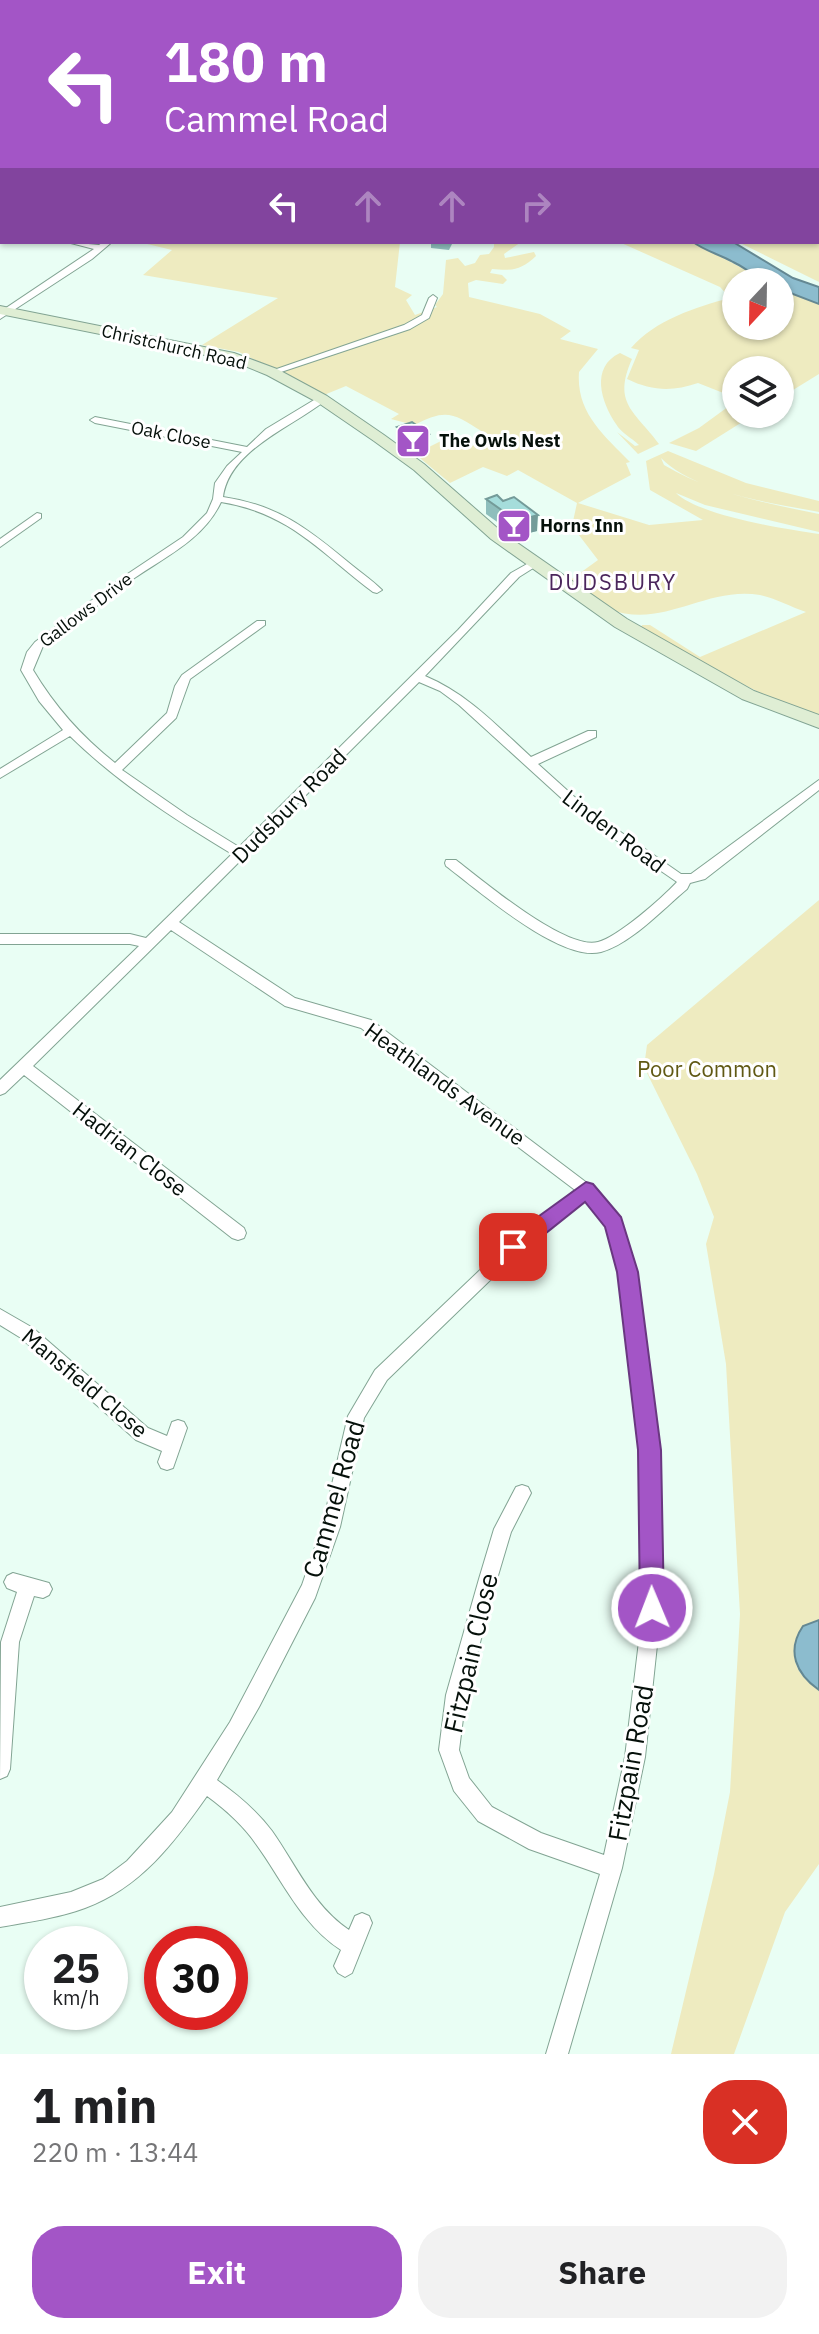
<!DOCTYPE html>
<html lang="en">
<head>
<meta charset="utf-8">
<style>
  body { margin:0; font-family:"IBM Plex Sans",sans-serif; background:#f2f2f2; color:#202124; height:100vh; display:flex; flex-direction:column; font-size:30px; white-space:nowrap }
  * { box-sizing:border-box; margin:0 }
  p { font-size:26px; color:#757577 }
  .icon { flex:none; width:44px; height:44px; fill:none; stroke:currentColor; stroke-width:2; stroke-linecap:round; stroke-linejoin:round }
  .map { position:relative; height:2054px; overflow:hidden }
  .details { display:flex; flex-direction:column; background:#fff; flex:1 }
  .details>* { flex:none }
  .guide { position:absolute; left:0px; top:0px; width:820px; height:244px; box-shadow:0 2px 6px #0004; background:#a355c6; color:#fff; overflow:hidden }
  .needle { width:52px; rotate:202deg }
  .fabs { position:absolute; left:722px; top:268px; display:grid; gap:16px }
  .fabs a { display:grid; place-items:center; width:72px; height:72px; border-radius:50%; background:#fff; box-shadow:0 2px 6px #0004; font-size:40px }
  .speed { position:absolute; left:24px; top:1926px; display:flex; gap:16px; font-size:40px; font-weight:700; text-align:center }
  .speed>* { display:grid; place-content:center; width:104px; height:104px; border-radius:50%; background:#fff; box-shadow:0 2px 6px #0004; line-height:1 }
  .speed small { font-size:20px; font-weight:400 }
  .speed .limit { border:12px solid #d22; background:#fff; color:#111 }
  .pin { position:absolute; display:grid; place-items:center; width:68px; height:68px; color:#fff; margin:-34px; border-radius:16px; box-shadow:0 4px 12px #0006 }
  .me { position:absolute; width:88px; margin:-44px; rotate:359deg; stroke-linejoin:round; filter:drop-shadow(0 0 6px #0008) }
  .turn { display:flex; align-items:center; gap:28px; height:168px; padding:0 32px; font-size:36px }
  .turn .icon { width:104px; height:104px; stroke-width:2.5 }
  .turn b { display:block; font-size:56px; line-height:68px }
  .lanes { display:flex; align-items:center; height:76px; padding:0 32px; background:#0003; justify-content:center; gap:40px; direction:ltr }
  .lanes .off { opacity:.35 }
  .round { display:grid; place-items:center; flex:none; width:84px; height:84px; border-radius:32px; background:#f2f2f2 }
  .overview { display:flex; align-items:center; justify-content:space-between; height:136px; padding:0 32px }
  h1 { font-size:48px; font-weight:700; line-height:60px }
  .button { display:flex; gap:16px; margin-top:auto; padding:16px 32px }
  .button a { flex:1; height:92px; border-radius:32px; background:#a355c6; color:#fff; font-size:32px; font-weight:700; line-height:92px; text-align:center }
  .button a+a { background:#f2f2f2; color:#202124 }
  .map>svg:first-child { display:block }
  .green { fill:#eeebc0 }
  .water { fill:#8cbcce; stroke:#648893; stroke-width:2 }
  .lines { fill:none; stroke-linecap:round; stroke-linejoin:round }
  .stream { stroke:#648893; stroke-width:2 }
  .street-casing { stroke:#82a493; stroke-width:2 }
  .secondary-casing { stroke:#82a493; stroke-width:2 }
  .primary-casing { stroke:#dcdedd; stroke-width:2 }
  .street { fill:#fff; fill-rule:evenodd }
  .secondary { fill:#dfeed4; fill-rule:evenodd }
  .primary { fill:#bfdea9; fill-rule:evenodd }
  .wall { fill:#8ebebc }
  .shaded-wall { fill:#749b99 }
  .building { fill:#a5dddb; stroke:#749b99; stroke-width:2 }
  .route { fill:#a355c6; stroke:#6a3781; stroke-width:2 }
  .labels { text-anchor:middle; stroke-width:6; stroke-linejoin:round; paint-order:stroke }
  .far-street-label { font-size:18px; fill:#05100a; stroke:#fff }
  .far-poi-label { font-size:18px; font-weight:bold; fill:#05100a; stroke:#fff; text-anchor:start }
  .far-quarter-label { font-size:22px; letter-spacing:2px; fill:#4b265c; stroke:#fff }
  .street-label { font-size:22px; fill:#05100a; stroke:#fff }
  .park-label { font-size:22px; fill:#605914; stroke:#fff }
  .near-street-label { font-size:26px; fill:#05100a; stroke:#fff }
</style>
</head>
<body>
<div class="map">
<svg width="819" height="2054" viewBox="0 0 819 2054">
  <rect width="100%" height="100%" fill="#e9fef4"/>
  <!-- green -->
  <g class="green">
    <polygon points="819,34 819,282 738,242 818,242"/>
    <path d="M 139,242 L 400,242 L 395,287 L 412,295 L 406,300 L 415,315 L 437,307 L 435,305 L 443,294 L 446,260 L 458,258 L 465,266 L 475,263 L 480,255 L 489,254 L 494,247 L 494,242 L 521,242 L 504,254 L 505,258 L 534,252 L 536,256 C 521,270 513,271 492,269 L 490,273 L 502,275 L 507,280 L 503,284 L 476,280 L 468,283 L 469,297 L 540,314 L 571,331 L 560,339 L 598,349 L 579,372 C 576,413 604,435 630,462 L 626,463 L 631,475 L 578,503 L 649,525 L 703,520 L 650,490 L 646,461 L 668,451 L 746,483 L 819,501 L 819,512 C 772,503 696,493 661,458 L 664,465 C 711,493 765,503 819,514 L 819,532 L 705,505 L 676,493 C 700,516 785,529 819,534 L 819,715 L 762,694 L 640,630 L 642,625 L 650,625 L 700,657 L 806,612 C 791,607 775,598 760,595 C 705,586 663,630 609,609 C 595,603 581,590 569,581 L 598,560 L 572,526 L 577,503 L 518,470 L 507,476 L 483,467 L 450,483 L 415,454 L 447,438 L 462,449 L 480,443 L 483,432 C 453,413 447,408 414,425 L 391,419 L 399,414 L 346,386 L 324,395 L 239,352 L 202,345 L 278,298 L 143,275 L 172,250 Z"/>
    <path d="M 619,242 L 693,242 L 768,282 L 736,282 L 736,326 L 780,326 L 780,289 L 819,304 L 819,374 L 780,398 L 780,370 L 736,370 L 736,398 L 698,383 C 672,392 652,391 627,379 L 639,350 L 631,348 C 655,320 696,307 730,298 L 720,287 Z"/>
    <path d="M 620,353 L 632,359 C 612,404 635,411 659,444 L 638,454 L 617,432 L 635,446 L 639,445 C 632,438 621,433 616,424 C 601,402 590,367 620,353 Z"/>
    <polygon points="736,401 736,414 755,414 696,451 669,443 699,428"/>
    <path d="M 819,900 L 819,1620 L 803,1626 C 792,1657 789,1669 819,1690 L 819,1864 L 785,1912 L 734,2054 L 671,2054 L 714,1874 L 730,1792 L 740,1614 L 726,1364 L 706,1244 L 714,1217 L 697,1174 L 644,1067 L 647,1045 Z"/>
  </g>
  <!-- water -->
  <g class="water">
    <path d="M 693,242 L 733,242 L 793,278 L 819,287 L 819,304 L 780,289 L 780,282 C 759,282 750,270 733,262 C 719,254 705,251 693,242 Z"/>
    <path d="M 819,1620 L 819,1690 C 796,1674 786,1651 803,1626 Z"/>
  </g>
  <g class="lines">
    <!-- stream -->
    <polyline class="stream" points="441,2 458,0"/>
    <!-- street casing -->
    <g class="street-casing">
      <g id="street">
        <polygon points="665,0 672,0 674,2 667,2"/>
        <rect x="818" y="2" width="1" height="4"/>
        <polygon points="2,42 2,46 0,47 0,43"/>
        <rect x="0" y="88" width="2" height="4"/>
        <rect x="0" y="104" width="2" height="5"/>
        <rect x="0" y="147" width="2" height="6"/>
        <polygon points="0,173 2,173 0,178"/>
        <rect x="0" y="223" width="2" height="5"/>
        <polygon points="67,242 99,245 103,242 112,242 92,259 0,319 0,312 94,249"/>
        <polygon points="433,295 437,298 429,318 410,329 275,374 268,372 404,325 422,315 429,298"/>
        <path d="M 319,397 L 327,399 C 295,426 229,449 223,497 C 278,505 307,528 348,562 C 360,572 372,580 382,590 L 377,593 L 373,592 C 321,553 290,513 221,502 C 204,539 165,557 133,579 C 103,601 73,624 43,646 L 33,670 C 55,707 81,736 115,763 L 167,713 L 175,686 L 182,675 L 257,621 L 265,621 L 265,625 L 190,679 L 176,718 L 122,770 L 125,772 L 187,815 L 239,847 L 458,630 L 511,573 L 534,560 L 538,561 L 538,565 L 519,577 L 425,676 C 468,694 497,726 531,757 L 588,731 L 596,731 L 596,737 L 538,764 L 589,810 L 681,874 L 691,874 L 819,780 L 819,790 L 705,879 L 690,883 L 687,889 C 663,909 631,944 601,952 C 561,963 478,890 446,866 L 445,863 L 446,860 L 456,860 C 482,880 566,951 598,942 C 618,937 662,898 677,882 L 581,816 L 459,705 L 440,691 L 419,682 L 179,922 L 295,998 L 371,1020 L 591,1186 L 622,1223 L 636,1272 L 658,1450 L 661,1608 L 645,1757 L 622,1868 L 568,2054 L 546,2054 L 600,1874 L 529,1849 L 478,1821 L 454,1791 L 439,1750 L 446,1695 L 479,1579 L 494,1529 L 516,1487 L 522,1485 L 528,1487 L 531,1493 L 511,1532 L 497,1579 L 466,1695 L 459,1750 L 469,1778 L 492,1807 L 541,1833 L 604,1855 L 625,1757 L 643,1608 L 640,1450 L 620,1272 L 607,1226 L 585,1200 L 511,1260 L 387,1380 L 364,1418 L 340,1527 L 315,1598 L 259,1707 L 217,1780 C 238,1795 257,1811 272,1831 C 296,1865 313,1906 349,1930 L 355,1916 L 362,1913 L 369,1916 L 372,1923 L 352,1973 L 345,1977 L 338,1973 L 334,1966 L 341,1950 C 301,1924 283,1881 256,1844 C 243,1825 226,1810 207,1796 C 174,1843 140,1888 85,1908 C 58,1918 28,1922 0,1927 L 0,1907 L 71,1892 L 103,1879 L 127,1861 L 172,1812 L 230,1722 L 302,1585 L 322,1527 L 348,1416 L 375,1370 L 500,1251 L 575,1190 L 361,1028 L 285,1006 L 171,930 L 33,1066 L 244,1228 L 246,1233 L 244,1238 L 238,1240 L 232,1238 L 24,1075 L 5,1093 L 0,1095 L 0,1080 L 139,946 L 130,944 L 0,944 L 0,934 L 130,934 L 146,938 L 232,854 C 174,819 118,783 70,736 L 0,778 L 0,769 L 63,730 L 39,701 L 21,670 L 27,652 L 35,642 L 126,575 L 183,537 L 207,513 L 213,499 L 215,483 L 227,466 L 242,452 L 95,423 L 90,420 L 95,417 L 247,447 L 266,429 Z"/>
        <polygon points="37,513 41,514 41,518 0,547 0,539"/>
        <polygon points="0,1309 33,1328 148,1428 167,1436 172,1422 178,1420 184,1422 187,1428 173,1468 167,1470 161,1468 158,1462 162,1451 136,1440 21,1338 0,1325"/>
        <polygon points="13,1573 49,1583 52,1589 49,1595 43,1598 34,1596 19,1642 10,1769 7,1776 0,1779 1,1642 17,1592 7,1588 4,1582 7,1576"/>
      </g>
    </g>
    <!-- secondary casing -->
    <g class="secondary-casing">
      <g id="secondary">
        <rect x="0" y="125" width="2" height="6"/>
        <polygon points="0,306 234,353 277,369 327,396 384,435 424,464 503,533 627,619 754,691 819,715 819,728 742,699 615,627 491,539 414,470 374,441 317,402 267,375 230,360 0,314"/>
      </g>
    </g>
    <!-- primary casing -->
    <g class="primary-casing">
      <polygon id="primary" points="2,156 2,165 0,166 0,157"/>
    </g>
    <!-- street -->
    <use href="#street" class="street"/>
    <!-- secondary -->
    <use href="#secondary" class="secondary"/>
    <!-- primary -->
    <use href="#primary" class="primary"/>
  </g>
  <!-- wall -->
  <g class="wall">
    <polygon points="431,242 453,242 449,250 431,248"/>
    <polygon points="397,427 429,434 429,444 415,450 397,437"/>
    <polygon points="486,499 537,531 517,536 486,514"/>
  </g>
  <!-- shaded-wall -->
  <g class="shaded-wall">
    <polygon points="429,434 429,444 415,450 415,440"/>
    <polygon points="538,515 537,531 517,536 517,521"/>
  </g>
  <!-- building -->
  <g class="building">
    <polygon points="412,422 429,434 415,440 397,427"/>
    <polygon points="497,495 503,501 514,497 538,515 517,521 486,499"/>
  </g>
  <!-- route -->
  <polygon class="route" points="586,1182 593,1184 621,1217 638,1272 661,1450 664,1608 660,1616 652,1620 643,1616 640,1608 638,1450 617,1272 605,1227 585,1202 521,1253 513,1255 506,1253 503,1247 506,1240"/>
  <!-- icons -->
  <defs>
    <g id="bar-square" transform="scale(1.8)"><rect x="-9" y="-9" width="18" height="18" rx="4" fill="#a355c6" stroke="#fff"/><path d="M-6-5H6L.8 .8V4.5H3.5V6h-7V4.5H-.8V.8Z" fill="#fff"/></g>
  </defs>
  <g fill-rule="evenodd">
    <use href="#bar-square" x="413" y="441"/>
    <use href="#bar-square" x="514" y="526"/>
  </g>
  <g class="labels">
    <!-- far-street labels -->
    <g class="far-street-label">
      <text transform="translate(174 347) rotate(13)" y="6">Christchurch Road</text>
      <text transform="translate(171 435) rotate(11)" y="6">Oak Close</text>
      <text transform="translate(86 610) rotate(-37)" y="6">Gallows Drive</text>
    </g>
    <!-- far-poi labels -->
    <g class="far-poi-label">
      <text x="439" y="447">The Owls Nest</text>
      <text x="540" y="532">Horns Inn</text>
    </g>
    <!-- far-quarter labels -->
    <g class="far-quarter-label">
      <text x="613" y="590">DUDSBURY</text>
    </g>
    <!-- street labels -->
    <g class="street-label">
      <text transform="translate(289 806) rotate(-45)" y="8">Dudsbury Road</text>
      <text transform="translate(614 831) rotate(37)" y="8">Linden Road</text>
      <text transform="translate(445 1084) rotate(36)" y="8">Heathlands Avenue</text>
      <text transform="translate(130 1149) rotate(38)" y="8">Hadrian Close</text>
      <text transform="translate(85 1383) rotate(40)" y="8">Mansfield Close</text>
    </g>
    <!-- park labels -->
    <g class="park-label">
      <text x="707" y="1077">Poor Common</text>
    </g>
    <!-- near-street labels -->
    <g class="near-street-label">
      <text transform="translate(334 1499) rotate(-74)" y="9">Cammel Road</text>
      <text transform="translate(471 1653) rotate(-77)" y="9">Fitzpain Close</text>
      <text transform="translate(631 1763) rotate(-80)" y="9">Fitzpain Road</text>
    </g>
  </g>
</svg>
<div class="fabs">
<a><svg class="needle" viewBox="-14 -14 28 28"><path d="M0-13l5 13h-10z" fill="#e53935"/><path d="M0 13l5-13h-10z" fill="#757577"/></svg></a>
<a><svg class="icon" aria-label="layers" viewBox="0 0 24 24"><path d="M12 4l9 5-9 5-9-5zM3 14l9 5 9-5"/></svg></a>
</div>
<div class="speed"><div>25<small>km/h</small></div><div class="limit">30</div></div>
<div class="pin" style="left:513px;top:1247px;background:#d93025"><svg class="icon" aria-label="arrive" viewBox="0 0 24 24"><path d="M6 21V4h12l-3 4 3 4H6"/></svg></div>
<svg class="me" style="left:652px;top:1608px" viewBox="-20 -20 40 40"><circle r="17" fill="#a355c6" stroke="#fff" stroke-width="3"/><path d="M0-11L8 9 0 5-8 9z" fill="#fff"/></svg>
<div class="guide">
<div class="turn"><svg class="icon" aria-label="left" viewBox="0 0 24 24"><path d="M17 20v-9H6M10 6l-5 5 5 5"/></svg><div><b>180 m</b>Cammel Road</div></div>
<div class="lanes"><svg class="icon" aria-label="left" viewBox="0 0 24 24"><path d="M17 20v-9H6M10 6l-5 5 5 5"/></svg><svg class="icon off" aria-label="ahead" viewBox="0 0 24 24"><path d="M12 20V5M6 11l6-6 6 6"/></svg><svg class="icon off" aria-label="ahead" viewBox="0 0 24 24"><path d="M12 20V5M6 11l6-6 6 6"/></svg><svg class="icon off" aria-label="right" viewBox="0 0 24 24"><path d="M7 20v-9h11M14 6l5 5-5 5"/></svg></div>
</div>
</div>
<section class="details">
<div class="overview"><div><h1>1 min</h1><p>220 m · 13:44</p></div><a class="round" style="background:#d93025;color:#fff"><svg class="icon" aria-label="close" viewBox="0 0 24 24"><path d="M6 6l12 12M18 6L6 18"/></svg></a></div>
<div class="button"><a>Exit</a><a>Share</a></div>
</section>
</body>
</html>
